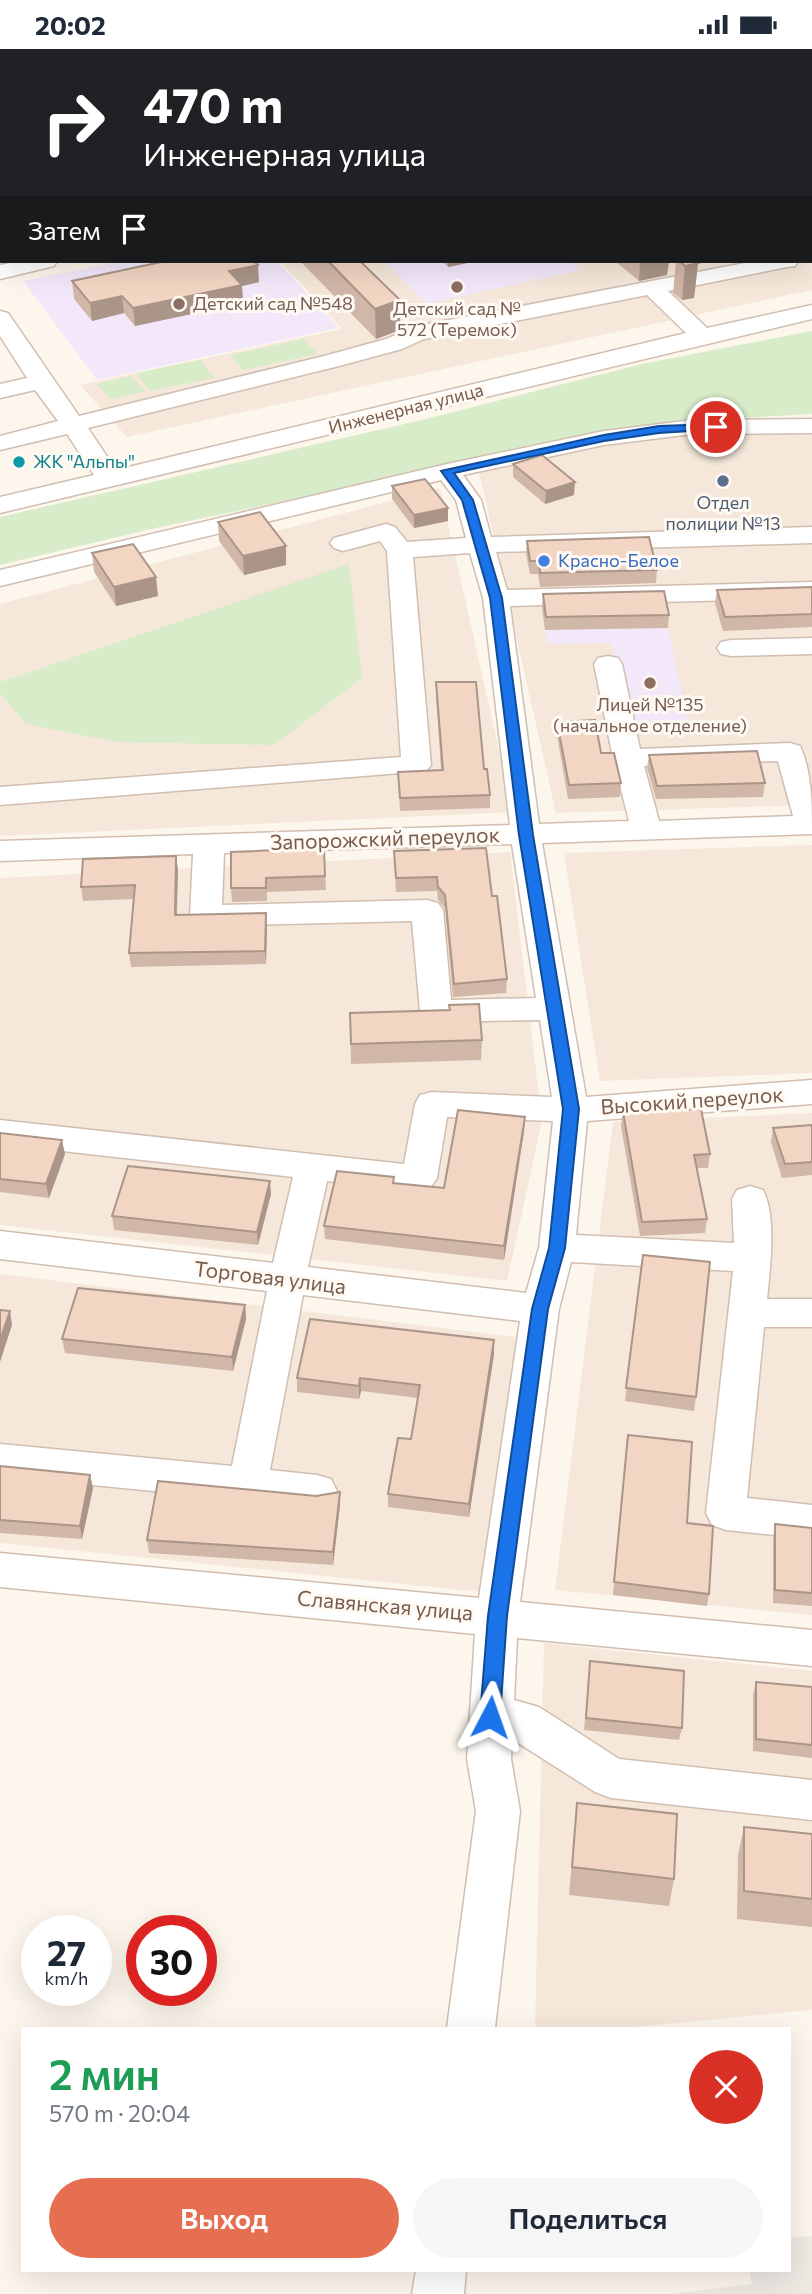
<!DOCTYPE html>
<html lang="ru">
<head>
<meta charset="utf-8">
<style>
  body { margin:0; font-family:Commissioner,sans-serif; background:#f6f6f7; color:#1f2937; height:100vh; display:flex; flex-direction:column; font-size:26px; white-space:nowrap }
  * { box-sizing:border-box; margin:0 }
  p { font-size:23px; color:#747a83 }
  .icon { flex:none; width:38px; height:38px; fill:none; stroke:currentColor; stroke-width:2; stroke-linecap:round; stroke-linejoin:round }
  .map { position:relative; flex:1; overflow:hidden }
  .side { position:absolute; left:21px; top:1978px; width:770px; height:245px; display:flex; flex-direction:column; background:#fff; border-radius:0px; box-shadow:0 7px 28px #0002 }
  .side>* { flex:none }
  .top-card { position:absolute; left:0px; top:0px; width:812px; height:214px; box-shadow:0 7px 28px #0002; background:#202124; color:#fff; overflow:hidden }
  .speed { position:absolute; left:21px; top:1866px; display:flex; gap:14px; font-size:35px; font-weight:700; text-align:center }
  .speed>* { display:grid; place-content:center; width:91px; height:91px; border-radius:50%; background:#fff; box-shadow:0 7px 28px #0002; line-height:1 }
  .speed small { font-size:18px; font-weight:400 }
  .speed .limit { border:10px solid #d22; background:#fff; color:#111 }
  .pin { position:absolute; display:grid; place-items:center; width:60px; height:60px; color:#fff; margin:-30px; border:4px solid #fff; border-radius:50%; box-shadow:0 2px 7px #0007 }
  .me { position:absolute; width:77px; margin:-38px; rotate:4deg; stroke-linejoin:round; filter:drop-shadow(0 0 5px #0008) }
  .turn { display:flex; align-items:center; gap:24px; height:147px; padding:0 28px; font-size:32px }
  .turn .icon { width:91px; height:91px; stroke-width:2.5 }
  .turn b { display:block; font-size:49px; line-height:60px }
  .then { display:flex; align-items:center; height:66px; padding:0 28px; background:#0003; gap:14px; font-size:26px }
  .round { display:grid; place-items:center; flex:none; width:74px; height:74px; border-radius:37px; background:#f6f6f7 }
  .summary { display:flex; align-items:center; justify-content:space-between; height:119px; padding:0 28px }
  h1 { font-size:42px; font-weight:600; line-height:52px; color:#1e9e55 }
  .action { display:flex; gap:14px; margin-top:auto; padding:14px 28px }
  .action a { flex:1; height:80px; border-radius:42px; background:#e76f51; color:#fff; font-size:28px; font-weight:600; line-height:80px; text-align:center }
  .action a+a { background:#f6f6f7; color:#1f2937 }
  .status { display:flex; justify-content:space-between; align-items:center; height:49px; padding:0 35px; background:#fff; direction:ltr }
  .status svg { height:19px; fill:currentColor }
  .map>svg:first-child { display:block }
  .residential { fill:#f5e8da }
  .industrial { fill:#efe9e4 }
  .education { fill:#f3e8fa }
  .green { fill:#d8ecc9 }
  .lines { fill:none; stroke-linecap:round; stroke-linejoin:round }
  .minor-casing { stroke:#d1beb0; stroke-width:3 }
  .minor { fill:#fff; fill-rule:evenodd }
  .wall { fill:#d1b7a8 }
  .shaded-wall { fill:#aa9588 }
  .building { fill:#f3d5c3; stroke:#aa9588; stroke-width:2 }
  .route { fill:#1a73e8; stroke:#114b97; stroke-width:2 }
  .education-dot { fill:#8d6e63; stroke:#fffaf3; stroke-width:2.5 }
  .culture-dot { fill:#0f9aa8; stroke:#fffaf3; stroke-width:2.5 }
  .service-dot { fill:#5c6f8a; stroke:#fffaf3; stroke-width:2.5 }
  .shop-dot { fill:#3f7fe0; stroke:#fffaf3; stroke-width:2.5 }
  .labels { text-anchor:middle; stroke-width:6; stroke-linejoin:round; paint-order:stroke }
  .far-education-label { font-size:18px; fill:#785e54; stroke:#fffaf3 }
  .far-street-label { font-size:18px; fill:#7a5c4d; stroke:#fffaf3 }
  .far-culture-label { font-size:18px; fill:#0d838f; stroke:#fffaf3; text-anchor:start }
  .far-service-label { font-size:18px; fill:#4e5e75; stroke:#fffaf3 }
  .far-shop-label { font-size:18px; fill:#366cbe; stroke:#fffaf3; text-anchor:start }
  .street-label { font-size:21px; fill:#7a5c4d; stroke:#fffaf3 }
</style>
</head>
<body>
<div class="status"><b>20:02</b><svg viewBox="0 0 49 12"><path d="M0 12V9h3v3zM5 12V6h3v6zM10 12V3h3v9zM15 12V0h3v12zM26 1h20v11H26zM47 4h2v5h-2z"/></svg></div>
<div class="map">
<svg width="812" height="2245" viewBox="0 0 812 2245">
  <rect width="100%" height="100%" fill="#fdf6ec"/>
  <!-- residential -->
  <g class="residential">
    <polygon points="0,0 266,0 275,2 2,2 2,167"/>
    <polygon points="810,71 812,241 127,388 80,336 342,280 280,212 810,212"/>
    <polygon points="812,379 812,756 556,764 478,418 668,383"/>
    <polygon points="440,439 513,763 0,787 0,555"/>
    <polygon points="812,796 812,1024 600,1032 564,804"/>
    <polygon points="510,803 542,1072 507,1232 0,1176 0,829"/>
    <polygon points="812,1064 812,1566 555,1541 613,1073"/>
    <polygon points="0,1225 516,1288 491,1544 0,1494"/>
    <polygon points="544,1594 812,1622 812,1961 624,1979 535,1979"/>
  </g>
  <!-- industrial -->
  <polygon class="industrial" points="812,2187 812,2245 670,2245 752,2235 749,2221 789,2221 789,2189"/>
  <!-- education -->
  <g class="education">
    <polygon points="123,212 277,212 339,279 97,331 23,232"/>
    <polygon points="384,212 571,212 581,221 427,255"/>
    <polygon points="663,555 668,579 689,678 659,678 658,673 627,674 612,594 547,595 542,557"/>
  </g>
  <!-- green -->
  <g class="green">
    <polygon points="812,282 812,365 666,373 151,480 0,516 0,468 422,371 642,315"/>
    <polygon points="304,290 317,305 243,321 230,306"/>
    <polygon points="200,311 214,329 150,342 136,324"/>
    <polygon points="130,327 146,342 111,350 96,335"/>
    <polygon points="349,515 362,629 274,696 117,693 26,675 0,644 0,633"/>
  </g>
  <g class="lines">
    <!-- minor casing -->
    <g class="minor-casing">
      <g id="minor">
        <polygon points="70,0 99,0 100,2 71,2"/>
        <polygon points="20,212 57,212 54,217 0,230 0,216"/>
        <path d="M 755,212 L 798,212 L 795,217 L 787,218 L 668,242 L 707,279 L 812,256 L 812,270 L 0,464 L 0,448 L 94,426 L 67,385 L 0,401 L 0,387 L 58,372 L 35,341 L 0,349 L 0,335 L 27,329 L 0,287 L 0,262 L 8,264 L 79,367 L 324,307 L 386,290 L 418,277 ZM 647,246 L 686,284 L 116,421 L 88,379 L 339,317 L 402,300 L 424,290 Z"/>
        <path d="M 812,370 L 812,384 L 692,385 L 604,396 L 463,426 L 481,451 L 491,488 L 812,478 L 812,494 L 496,503 L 507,541 L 812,533 L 812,549 L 510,557 L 539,775 L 629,772 L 613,709 L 594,615 L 598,609 L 608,607 L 618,609 L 622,615 L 640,700 L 790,694 L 800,697 C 812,722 812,757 812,785 L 542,794 L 586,1048 L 812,1031 L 812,1055 L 587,1072 L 576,1186 L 734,1194 L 732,1150 L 737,1141 L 750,1137 L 763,1141 C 777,1167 770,1220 767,1250 L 812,1250 L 812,1278 L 764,1278 L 747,1449 L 812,1456 L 812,1490 L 726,1481 L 712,1476 L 706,1464 L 733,1222 L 571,1213 L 559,1260 L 520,1553 L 812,1581 L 812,1617 L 517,1589 L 514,1651 L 539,1658 L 619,1710 L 812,1731 L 812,1771 L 611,1749 L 595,1743 L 512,1690 L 511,1710 L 520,1762 L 495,1979 L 447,1979 L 476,1762 L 467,1710 L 475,1585 L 0,1538 L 0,1504 L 479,1549 L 520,1272 L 303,1246 L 270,1421 L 317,1426 L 331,1430 L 337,1442 L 331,1454 L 317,1458 L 0,1427 L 0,1395 L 232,1417 L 267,1242 L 0,1210 L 0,1182 L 273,1214 L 293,1128 L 0,1095 L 0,1071 L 404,1115 L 415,1055 L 420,1046 L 432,1043 L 552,1048 L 540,971 L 436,973 L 424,970 L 420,962 L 412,872 L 206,877 L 195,874 L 190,867 L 193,805 L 0,812 L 0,792 L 510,776 L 483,549 L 470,504 L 413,508 L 431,716 L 426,722 L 0,756 L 0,738 L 401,708 L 387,502 L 380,492 L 343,502 L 334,499 L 330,494 L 334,489 L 386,475 L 395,478 L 407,493 L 466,489 L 456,451 L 441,431 L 0,537 L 0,521 L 447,415 L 604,382 L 692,371 ZM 778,712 L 793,767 L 659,772 L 644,717 ZM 512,795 L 536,949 L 451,951 L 443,861 L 438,854 L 427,851 L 222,856 L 224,804 ZM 447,1068 L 553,1072 L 539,1199 L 526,1244 L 308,1218 L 327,1132 L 419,1142 L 431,1138 L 437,1129 Z"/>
        <polygon points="812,589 812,605 731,607 721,605 717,599 721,593 731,591"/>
        <polygon points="416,2221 466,2221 464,2245 412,2245"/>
      </g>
    </g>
    <!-- minor -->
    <use href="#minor" class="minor"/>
  </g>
  <!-- wall -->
  <g class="wall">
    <polygon points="300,212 360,212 400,281 376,290"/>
    <polygon points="442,212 477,212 448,218"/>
    <polygon points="615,212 669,212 667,226 639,232"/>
    <polygon points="676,212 695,212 698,214 694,249 682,251 673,244"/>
    <polygon points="72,232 259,233 242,237 243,254 135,277 124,264 92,272 74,250"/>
    <polygon points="513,415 574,446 545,455 513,428"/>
    <polygon points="392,437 448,472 414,479 392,450"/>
    <polygon points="218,473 286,516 244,526 219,492"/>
    <polygon points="527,492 657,521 656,534 540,538 538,525 530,525 526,505"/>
    <polygon points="92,504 158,547 116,557 94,523"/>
    <polygon points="812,538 812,578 723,582 715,554 717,541"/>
    <polygon points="543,545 669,566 668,579 545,581 542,559"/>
    <polygon points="436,633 484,720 490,746 490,759 400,762 398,723 441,721 436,647"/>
    <polygon points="557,673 601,704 621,734 620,748 568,750 557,686"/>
    <polygon points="649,706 765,734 763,748 656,750 647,719"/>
    <polygon points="324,799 326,841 267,843 267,852 232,853 231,839"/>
    <polygon points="394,802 492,847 507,930 506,944 453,948 445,859 438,851 437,842 396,843"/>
    <polygon points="176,807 178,821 177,866 267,878 266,915 131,918 129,904 134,850 83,852 81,838"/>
    <polygon points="449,956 482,991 481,1011 351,1015 350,964 449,961"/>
    <polygon points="623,1063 710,1105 708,1119 697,1119 707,1170 705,1184 640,1187 621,1077"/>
    <polygon points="525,1068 524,1082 504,1211 325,1190 324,1177 394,1134 444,1139"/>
    <polygon points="812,1076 812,1126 782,1129 771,1093 773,1079"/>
    <polygon points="0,1084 65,1105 49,1149 0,1143"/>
    <polygon points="271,1145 258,1196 114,1181 112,1167"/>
    <polygon points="643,1206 696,1348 694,1362 625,1352"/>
    <polygon points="245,1256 246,1270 233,1322 65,1304 62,1290"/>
    <polygon points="494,1305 469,1468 388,1458 388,1445 411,1390 418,1349 361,1342 359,1350 297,1343 297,1329"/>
    <polygon points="626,1399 687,1474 709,1545 707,1557 613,1546"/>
    <polygon points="0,1417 90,1426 93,1439 82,1490 0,1484"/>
    <polygon points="340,1443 340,1456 333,1516 149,1504 147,1491 316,1447"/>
    <polygon points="775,1475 812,1479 812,1557 773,1554 773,1488"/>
    <polygon points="590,1612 682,1679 679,1691 584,1681"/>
    <polygon points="756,1633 812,1638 812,1709 753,1702 753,1645"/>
    <polygon points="577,1754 674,1830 669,1857 569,1846"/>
    <polygon points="744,1778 812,1785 812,1878 737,1870 738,1806"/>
  </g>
  <!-- shaded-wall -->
  <g class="shaded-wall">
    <polygon points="448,212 477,212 448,218"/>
    <polygon points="640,212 669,212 667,226 639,232"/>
    <polygon points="698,214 694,249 682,251 685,217"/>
    <polygon points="258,216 259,233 242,237 243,254 135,277 133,259 229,222"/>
    <polygon points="122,247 124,264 92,272 90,254"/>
    <polygon points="400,251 400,281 376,290 375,260"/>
    <polygon points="575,433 574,446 545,455 546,442"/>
    <polygon points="448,459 448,472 414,479 414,466"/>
    <polygon points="286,497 286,516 244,526 243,507"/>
    <polygon points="156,528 158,547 116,557 114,538"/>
    <polygon points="176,807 178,821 176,879 175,866"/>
    <polygon points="266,864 267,878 266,915 265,902"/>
    <polygon points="525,1068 524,1082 504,1211 504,1197"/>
    <polygon points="62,1091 65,1105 49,1149 46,1135"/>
    <polygon points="270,1132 271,1145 258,1196 257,1183"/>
    <polygon points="245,1256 246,1270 233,1322 232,1308"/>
    <polygon points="10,1262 12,1276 0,1313 0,1291"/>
    <polygon points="494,1291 494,1305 469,1468 469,1455"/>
    <polygon points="360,1329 361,1342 359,1350 359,1337"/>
    <polygon points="90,1426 93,1439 82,1490 80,1477"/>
    <polygon points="340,1443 340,1456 333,1516 333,1503"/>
  </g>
  <!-- building -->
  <g class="building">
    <polygon points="166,212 254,212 258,216 229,222 242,236 133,259 122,247 90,254 72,232"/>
    <polygon points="328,212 360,212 400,251 375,260"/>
    <polygon points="680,212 695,212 698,214 685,217"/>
    <polygon points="542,406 575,433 546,442 513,415"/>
    <polygon points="425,430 448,459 414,466 392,437"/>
    <polygon points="260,463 286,497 243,507 218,473"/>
    <polygon points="649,488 657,521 540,524 539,512 530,512 527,492"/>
    <polygon points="133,495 156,528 114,538 92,504"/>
    <polygon points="812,538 812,565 725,568 717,541"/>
    <polygon points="664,542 669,566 546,568 543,545"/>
    <polygon points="436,633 476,633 484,720 487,720 490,746 400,749 398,723 443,721"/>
    <polygon points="595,671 601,704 614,704 621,734 569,736 557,673"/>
    <polygon points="757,702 765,734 657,737 649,706"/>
    <polygon points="324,799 325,827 266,829 266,839 231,839 231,803"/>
    <polygon points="486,799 492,847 497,847 507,930 454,935 445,846 438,838 437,828 396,829 394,802"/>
    <polygon points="176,807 175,866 266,864 265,902 129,904 135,836 81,838 83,810"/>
    <polygon points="479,955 482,991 351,995 350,964 450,961 449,956"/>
    <polygon points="701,1060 710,1105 694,1106 707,1170 642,1173 623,1063"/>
    <polygon points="458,1061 525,1068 504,1197 324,1177 337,1122 394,1128 393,1134 444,1139"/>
    <polygon points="812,1076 812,1113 785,1115 773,1079"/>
    <polygon points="0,1084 62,1091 46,1135 0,1130"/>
    <polygon points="128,1117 270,1132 257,1183 112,1167"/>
    <polygon points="643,1206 710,1213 696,1348 626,1339"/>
    <polygon points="78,1239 245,1256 232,1308 62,1290"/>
    <polygon points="0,1261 10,1262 0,1291"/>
    <polygon points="310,1270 494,1291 469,1455 388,1445 398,1389 411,1390 420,1336 360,1329 359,1337 297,1329"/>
    <polygon points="628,1386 692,1393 687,1474 713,1477 709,1545 614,1533"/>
    <polygon points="0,1417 90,1426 80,1477 0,1471"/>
    <polygon points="158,1432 316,1447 340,1443 333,1503 147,1491"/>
    <polygon points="775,1475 812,1479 812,1544 775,1541"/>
    <polygon points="590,1612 684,1622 682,1679 586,1669"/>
    <polygon points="756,1633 812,1638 812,1696 756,1690"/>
    <polygon points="577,1754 677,1765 674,1830 572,1818"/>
    <polygon points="744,1778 812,1785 812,1850 744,1842"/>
  </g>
  <!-- route -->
  <polygon class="route" points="716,375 720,376 720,380 659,384 604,392 454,424 473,451 502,549 533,786 579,1060 565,1199 548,1260 507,1567 500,1668 497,1674 490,1677 483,1674 480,1668 488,1567 532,1260 549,1199 563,1060 519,786 490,549 462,451 441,422 604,386 659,377"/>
  <!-- markers -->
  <g class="education-dot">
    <circle cx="457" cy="238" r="7"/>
    <circle cx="179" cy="255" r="7"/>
    <circle cx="650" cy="634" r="7"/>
  </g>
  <circle class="culture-dot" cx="19" cy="413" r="7"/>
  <circle class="service-dot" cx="723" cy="432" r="7"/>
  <circle class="shop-dot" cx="544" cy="512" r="7"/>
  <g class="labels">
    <!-- far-education labels -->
    <g class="far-education-label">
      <text x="193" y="261" text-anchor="start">Детский сад №548</text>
      <text x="457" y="266">Детский сад №<tspan x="457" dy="21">572 (Теремок)</tspan></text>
      <text x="650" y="662">Лицей №135<tspan x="650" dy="21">(начальное отделение)</tspan></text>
    </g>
    <!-- far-street labels -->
    <g class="far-street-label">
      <text transform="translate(406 360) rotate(-14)" y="6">Инженерная улица</text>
    </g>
    <!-- far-culture labels -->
    <g class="far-culture-label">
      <text x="33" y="419">ЖК "Альпы"</text>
    </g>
    <!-- far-service labels -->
    <g class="far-service-label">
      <text x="723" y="460">Отдел<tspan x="723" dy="21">полиции №13</tspan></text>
    </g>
    <!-- far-shop labels -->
    <g class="far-shop-label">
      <text x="558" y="518">Красно-Белое</text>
    </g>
    <!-- street labels -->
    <g class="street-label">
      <text transform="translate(385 790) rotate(-2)" y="7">Запорожский переулок</text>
      <text transform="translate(692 1052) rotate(-4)" y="7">Высокий переулок</text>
      <text transform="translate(270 1229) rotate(7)" y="7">Торговая улица</text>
      <text transform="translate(385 1557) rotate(5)" y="7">Славянская улица</text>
    </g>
  </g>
</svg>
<div class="speed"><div>27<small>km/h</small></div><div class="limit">30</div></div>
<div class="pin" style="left:716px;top:378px;background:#d93025"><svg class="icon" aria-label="arrive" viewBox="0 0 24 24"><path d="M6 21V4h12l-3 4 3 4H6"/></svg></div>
<svg class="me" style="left:490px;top:1668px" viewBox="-20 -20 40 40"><path d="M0-17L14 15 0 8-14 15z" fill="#1a73e8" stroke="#fff" stroke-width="4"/></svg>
<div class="top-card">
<div class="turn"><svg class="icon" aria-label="right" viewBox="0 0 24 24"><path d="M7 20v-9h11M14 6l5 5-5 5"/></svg><div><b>470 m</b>Инженерная улица</div></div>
<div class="then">Затем<svg class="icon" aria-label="arrive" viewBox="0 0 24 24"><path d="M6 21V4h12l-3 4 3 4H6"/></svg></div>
</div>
<section class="side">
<div class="summary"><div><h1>2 мин</h1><p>570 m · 20:04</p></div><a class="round" style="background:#d93025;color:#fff"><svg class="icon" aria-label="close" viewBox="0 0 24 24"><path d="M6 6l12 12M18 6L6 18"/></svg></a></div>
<div class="action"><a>Выход</a><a>Поделиться</a></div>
</section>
</div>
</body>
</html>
